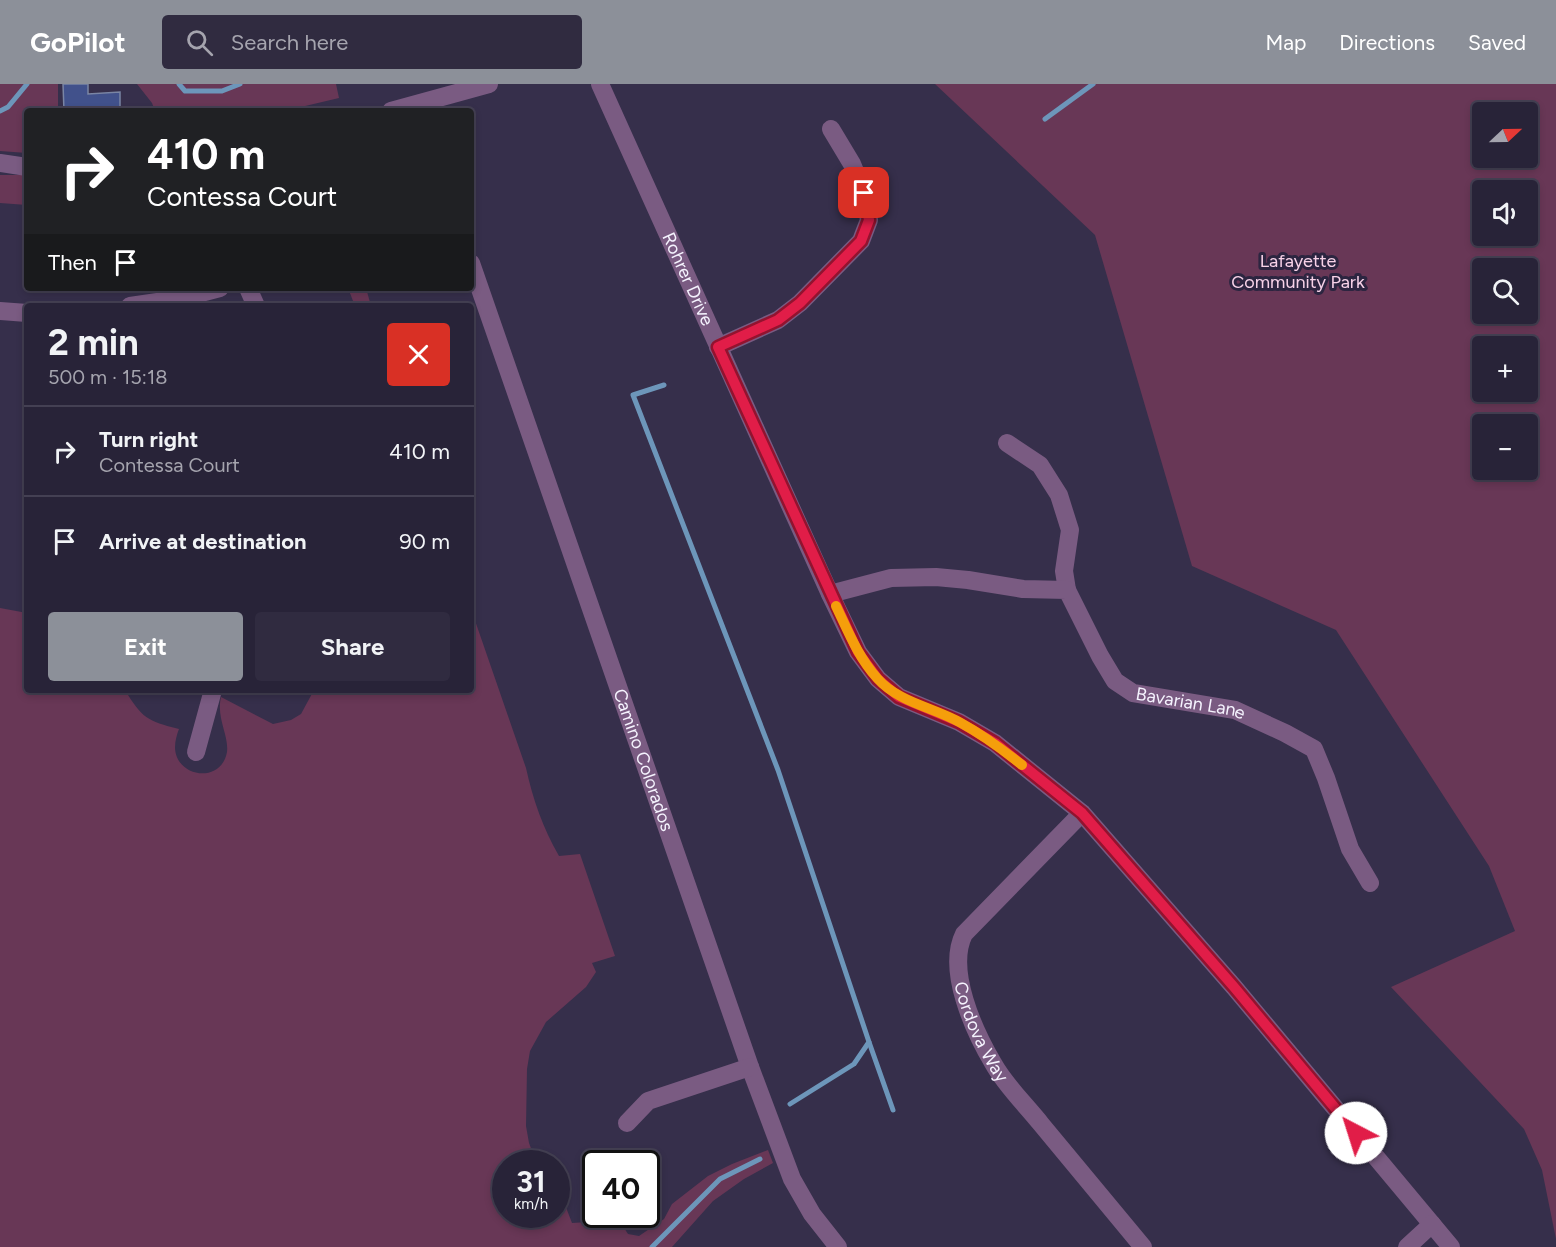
<!DOCTYPE html>
<html lang="en">
<head>
<meta charset="utf-8">
<style>
  body { margin:0; font-family:Figtree,sans-serif; background:#302b40; color:#f1f3f6; height:100vh; display:flex; flex-direction:column; font-size:22px; white-space:nowrap }
  * { box-sizing:border-box; margin:0 }
  p { font-size:20px; color:#a5a4ae }
  .icon { flex:none; width:33px; height:33px; fill:none; stroke:currentColor; stroke-width:2; stroke-linecap:round; stroke-linejoin:round }
  .map { position:relative; flex:1; overflow:hidden }
  .drawer { position:absolute; left:24px; top:219px; width:450px; height:390px; display:flex; flex-direction:column; background:#282338; border-radius:6px; box-shadow:0 3px 9px #0003,0 0 0 2px #444053 }
  .drawer>* { flex:none }
  .hud { position:absolute; left:24px; top:24px; width:450px; height:183px; border-radius:6px; box-shadow:0 3px 9px #0003,0 0 0 2px #444053; background:#202124; color:#fff; overflow:hidden }
  .needle { width:39px; rotate:68deg }
  .buttons { position:absolute; left:1472px; top:18px; display:grid; gap:12px }
  .buttons a { display:grid; place-items:center; width:66px; height:66px; border-radius:6px; background:#282338; box-shadow:0 3px 9px #0003,0 0 0 2px #444053; font-size:30px }
  .speed { position:absolute; left:492px; top:1066px; display:flex; gap:12px; font-size:30px; font-weight:700; text-align:center }
  .speed>* { display:grid; place-content:center; width:78px; height:78px; border-radius:50%; background:#282338; box-shadow:0 3px 9px #0003,0 0 0 2px #444053; line-height:1 }
  .speed small { font-size:15px; font-weight:400 }
  .speed .limit { border:3px solid #111; border-radius:9px; background:#fff; color:#111 }
  .pin { position:absolute; display:grid; place-items:center; width:51px; height:51px; color:#fff; margin:-26px; border-radius:12px; box-shadow:0 3px 9px #0006 }
  .me { position:absolute; width:66px; margin:-33px; rotate:320deg; stroke-linejoin:round; filter:drop-shadow(0 0 4px #0008) }
  .turn { display:flex; align-items:center; gap:21px; height:126px; padding:0 24px; font-size:27px }
  .turn .icon { width:78px; height:78px; stroke-width:2.5 }
  .turn b { display:block; font-size:42px; line-height:51px }
  .then { display:flex; align-items:center; height:57px; padding:0 24px; background:#0003; gap:12px; font-size:22px }
  .round { display:grid; place-items:center; flex:none; width:63px; height:63px; border-radius:6px; background:#302b40 }
  .summary { display:flex; align-items:center; justify-content:space-between; height:102px; padding:0 24px }
  h1 { font-size:36px; font-weight:700; line-height:45px }
  .cta { display:flex; gap:12px; margin-top:auto; padding:12px 24px }
  .cta a { flex:1; height:69px; border-radius:6px; background:#8c9099; color:#fff; font-size:24px; font-weight:700; line-height:69px; text-align:center }
  .cta a+a { background:#302b40; color:#f1f3f6 }
  ul { padding:0; list-style:none }
  li { display:flex; align-items:center; gap:18px; height:90px; padding:0 24px; border-top:2px solid #444053 }
  li div { flex:1 }
  li b { display:block; font-size:22px }
  li em { font-style:normal }
  header { display:flex; align-items:center; gap:36px; box-sizing:border-box; height:84px; padding:0 30px; background:#8c9099; color:#fff }
  header strong { font-size:28px }
  nav { display:flex; gap:33px; margin-inline-start:auto; font-size:21px }
  .search { width:420px; height:54px; background:#302b40; display:flex; align-items:center; gap:15px; box-sizing:border-box; padding:0 21px; border-radius:6px; color:#a5a4ae; font-size:22px }
  .map>svg:first-child { display:block }
  .green { fill:#683756; fill-rule:evenodd }
  .lines { fill:none; stroke-linecap:round; stroke-linejoin:round }
  .stream { stroke:#6d96ba; stroke-width:5 }
  .building { fill:#41518b; stroke:#7a85a4; stroke-width:1.5 }
  .minor { stroke:#7a5b82; stroke-width:18 }
  .route-casing { stroke:#92132f; stroke-width:15 }
  .route { stroke:#e11d48; stroke-width:10 }
  .slow { stroke:#f59e0b; stroke-width:10 }
  .labels { text-anchor:middle; stroke-width:6; stroke-linejoin:round; paint-order:stroke }
  .park-label { font-size:18px; fill:#f8d2e8; stroke:#2c2540 }
  .street-label { font-size:18px; fill:#f5f3fe; stroke:#2c2540 }
</style>
</head>
<body>
<header>
<strong>GoPilot</strong>
<div class="search"><svg class="icon" aria-label="search" viewBox="0 0 24 24"><circle cx="10" cy="10" r="6"/><path d="M15 15l6 6"/></svg>Search here</div>
<nav><a>Map</a><a>Directions</a><a>Saved</a></nav>
</header>
<div class="map">
<svg width="1556" height="1163" viewBox="0 0 1556 1163">
  <rect width="100%" height="100%" fill="#362f4b"/>
  <!-- green -->
  <g class="green">
    <polygon points="0,0 58,0 58,27 27,27 27,69 0,67"/>
    <polygon points="137,0 336,0 339,14 284,27 155,27 152,19"/>
    <path d="M 935,0 L 1556,0 L 1556,1155 L 1542,1086 L 1524,1045 L 1391,903 L 1515,847 L 1489,782 L 1336,546 L 1192,482 L 1095,151 ZM 1482,28 L 1527,28 L 1527,74 L 1482,74 ZM 1527,106 L 1527,152 L 1482,152 L 1482,106 ZM 1527,184 L 1527,230 L 1482,230 L 1482,184 ZM 1482,262 L 1527,262 L 1527,308 L 1482,308 ZM 1482,340 L 1527,340 L 1527,386 L 1482,386 Z"/>
    <polygon points="0,91 27,91 27,121 0,119"/>
    <polygon points="348,204 366,204 371,222 355,222"/>
    <path d="M 0,524 L 27,529 L 27,606 L 125,606 C 142,634 147,637 179,645 C 177,650 175,657 175,663 C 175,693 221,701 227,668 C 229,651 216,634 221,613 L 273,640 L 291,636 L 301,630 L 314,606 L 471,606 L 471,525 L 526,684 C 533,716 543,744 559,772 L 580,770 L 615,872 L 592,879 L 596,888 L 586,903 L 546,938 L 530,967 L 527,985 L 526,1042 L 529,1059 L 535,1075 L 540,1080 L 506,1080 L 506,1131 L 556,1131 L 557,1100 L 572,1139 L 619,1136 L 628,1150 L 639,1152 L 664,1135 L 672,1120 L 708,1092 L 732,1080 L 768,1066 L 773,1079 L 744,1095 L 713,1117 L 672,1163 L 0,1163 Z"/>
  </g>
  <g class="lines">
    <!-- stream -->
    <g class="stream">
      <polyline points="179,0 185,7 222,7 240,0"/>
      <polyline points="0,27 8,23 27,0"/>
      <polyline points="1045,35 1093,0"/>
      <polyline points="664,301 633,311 778,686 869,958 854,980 790,1020"/>
      <polyline points="869,958 893,1026"/>
      <polyline points="652,1163 720,1095 760,1075"/>
    </g>
  </g>
  <!-- building -->
  <polygon class="building" points="63,0 88,0 88,10 120,8 120,27 64,27"/>
  <g class="lines">
    <!-- minor -->
    <g class="minor">
      <path id="s1" d="M 600,0 L 830,510 L 858,568 L 878,595 L 899,613 L 959,638 L 995,659 L 1082,729 L 1234,903 L 1451,1163"/>
      <polyline points="391,27 489,0"/>
      <polyline points="0,79 27,83"/>
      <path id="s2" d="M 471,179 L 750,983 L 792,1095 L 812,1130 L 838,1163"/>
      <polyline points="248,204 256,222"/>
      <polyline points="130,222 178,215 220,204"/>
      <polyline points="0,227 27,229"/>
      <polyline points="718,263 778,236 800,219 861,157 869,136 864,109 852,80 831,45"/>
      <polyline points="1007,359 1040,381 1059,411 1070,446 1064,487 1067,506"/>
      <path id="s3" d="M 830,510 L 891,494 L 936,493 L 968,496 L 1023,505 L 1067,506 L 1100,572 L 1115,597 L 1133,609 L 1235,626 L 1285,649 L 1314,665 L 1326,694 L 1350,765 L 1370,799"/>
      <polyline points="196,668 213,606"/>
      <path id="s4" d="M 1082,729 L 964,850 C 946,886 974,947 993,979 C 1005,1001 1025,1020 1041,1040 C 1075,1081 1109,1122 1143,1163"/>
      <polyline points="627,1039 648,1017 750,983"/>
      <polyline points="1407,1163 1432,1140"/>
    </g>
  </g>
  <g class="lines">
    <!-- route casing -->
    <g class="route-casing">
      <polyline id="route" points="864,109 869,136 861,157 800,219 778,236 718,263 858,568 878,595 899,613 959,638 995,659 1082,729 1234,903 1356,1049"/>
    </g>
    <!-- route -->
    <use href="#route" class="route"/>
    <!-- slow -->
    <path class="slow" d="M 836,522 C 848,547 858,573 877,594 C 899,619 933,623 961,639 C 983,651 1002,665 1022,681"/>
  </g>
  <g class="labels">
    <!-- park labels -->
    <g class="park-label">
      <text x="1298" y="183">Lafayette<tspan x="1298" dy="21">Community Park</tspan></text>
    </g>
    <!-- street labels -->
    <g class="street-label">
      <text dy="6" stroke="none"><textPath href="#s1" startOffset="214">Rohrer Drive</textPath></text>
      <text dy="6" stroke="none"><textPath href="#s3" startOffset="423">Bavarian Lane</textPath></text>
      <text dy="6" stroke="none"><textPath href="#s2" startOffset="526">Camino Colorados</textPath></text>
      <text dy="6" stroke="none"><textPath href="#s4" startOffset="272">Cordova Way</textPath></text>
    </g>
  </g>
</svg>
<div class="buttons">
<a><svg class="needle" viewBox="-14 -14 28 28"><path d="M0-13l5 13h-10z" fill="#e53935"/><path d="M0 13l5-13h-10z" fill="#a5a4ae"/></svg></a>
<a><svg class="icon" aria-label="sound" viewBox="0 0 24 24"><path d="M4 9h4l5-4v14l-5-4H4zM17 9q2 3 0 6"/></svg></a>
<a><svg class="icon" aria-label="search" viewBox="0 0 24 24"><circle cx="10" cy="10" r="6"/><path d="M15 15l6 6"/></svg></a>
<a>+</a>
<a>−</a>
</div>
<div class="speed"><div>31<small>km/h</small></div><div class="limit">40</div></div>
<div class="pin" style="left:864px;top:109px;background:#d93025"><svg class="icon" aria-label="arrive" viewBox="0 0 24 24"><path d="M6 21V4h12l-3 4 3 4H6"/></svg></div>
<svg class="me" style="left:1356px;top:1049px" viewBox="-20 -20 40 40"><circle r="19" fill="#fff"/><path d="M0-13L10 11 0 6-10 11z" fill="#e11d48"/></svg>
<div class="hud">
<div class="turn"><svg class="icon" aria-label="right" viewBox="0 0 24 24"><path d="M7 20v-9h11M14 6l5 5-5 5"/></svg><div><b>410 m</b>Contessa Court</div></div>
<div class="then">Then<svg class="icon" aria-label="arrive" viewBox="0 0 24 24"><path d="M6 21V4h12l-3 4 3 4H6"/></svg></div>
</div>
<section class="drawer">
<div class="summary"><div><h1>2 min</h1><p>500 m · 15:18</p></div><a class="round" style="background:#d93025;color:#fff"><svg class="icon" aria-label="close" viewBox="0 0 24 24"><path d="M6 6l12 12M18 6L6 18"/></svg></a></div>
<ul>
<li><svg class="icon" aria-label="right" viewBox="0 0 24 24"><path d="M7 20v-9h11M14 6l5 5-5 5"/></svg><div><b>Turn right</b><p>Contessa Court</p></div><em>410 m</em></li>
<li><svg class="icon" aria-label="arrive" viewBox="0 0 24 24"><path d="M6 21V4h12l-3 4 3 4H6"/></svg><div><b>Arrive at destination</b></div><em>90 m</em></li>
</ul>
<div class="cta"><a>Exit</a><a>Share</a></div>
</section>
</div>
</body>
</html>
